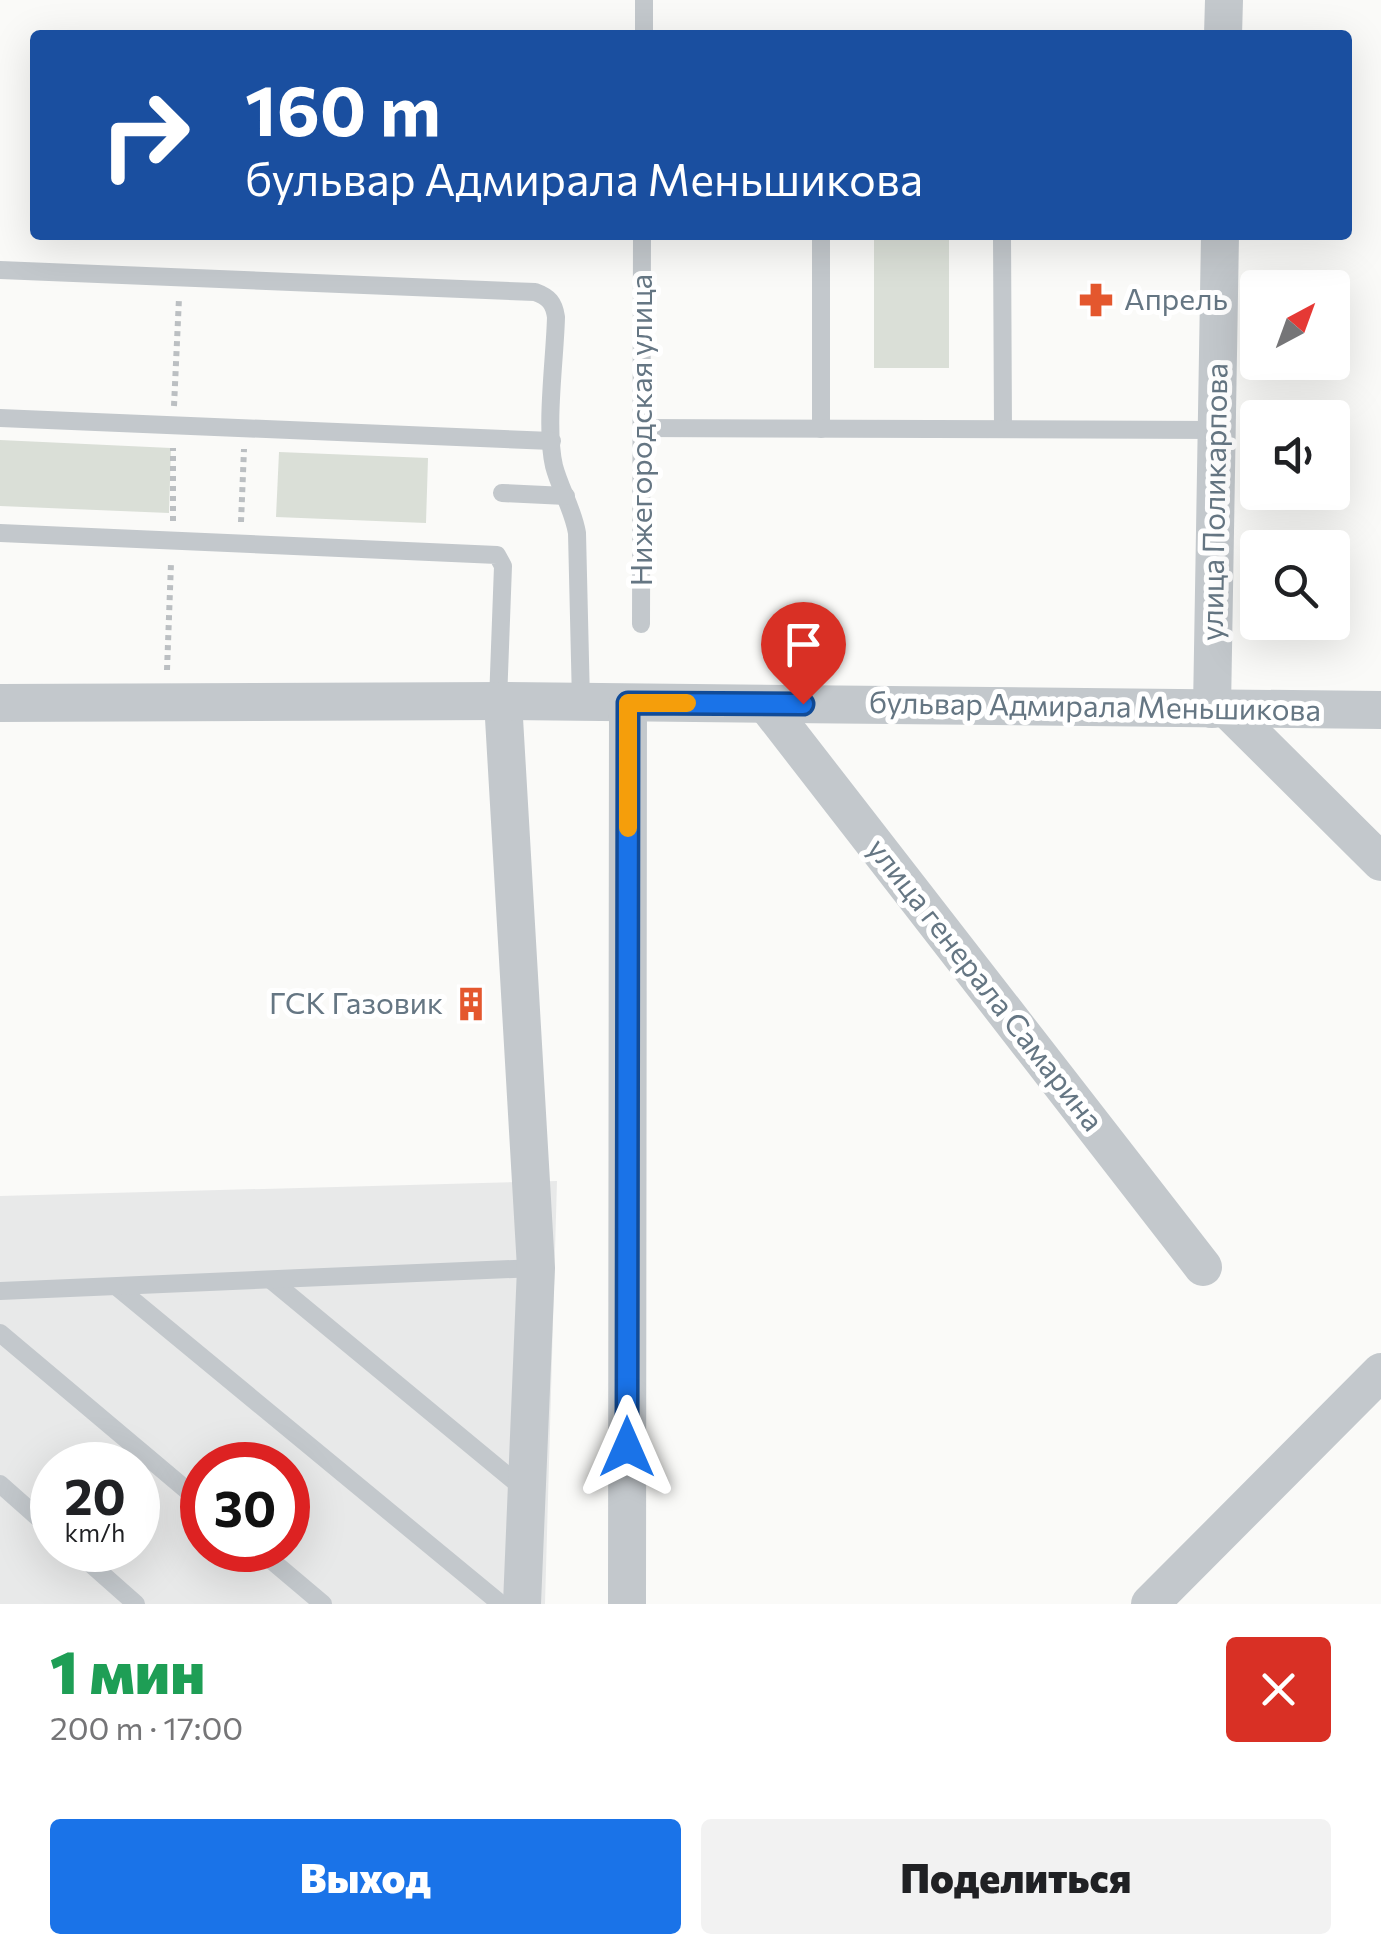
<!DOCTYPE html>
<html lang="ru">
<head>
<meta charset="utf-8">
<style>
  body { margin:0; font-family:Commissioner,sans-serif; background:#f2f2f2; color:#202124; height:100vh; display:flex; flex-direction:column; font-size:38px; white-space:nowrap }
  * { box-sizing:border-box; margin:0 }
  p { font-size:32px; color:#757577 }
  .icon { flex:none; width:55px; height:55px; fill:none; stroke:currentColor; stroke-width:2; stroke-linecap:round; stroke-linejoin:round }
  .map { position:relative; height:1604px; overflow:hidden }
  .side { display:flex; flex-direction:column; background:#fff; flex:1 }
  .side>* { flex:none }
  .banner { position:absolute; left:30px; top:30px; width:1322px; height:210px; border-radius:10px; box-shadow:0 10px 40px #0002; background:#1a4fa0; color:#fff; overflow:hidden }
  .needle { width:65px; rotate:41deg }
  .tools { position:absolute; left:1240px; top:270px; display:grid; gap:20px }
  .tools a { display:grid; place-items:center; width:110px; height:110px; border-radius:10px; background:#fff; box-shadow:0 10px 40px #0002; font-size:50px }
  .speed { position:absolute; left:30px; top:1442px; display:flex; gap:20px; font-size:50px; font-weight:700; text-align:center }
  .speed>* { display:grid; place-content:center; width:130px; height:130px; border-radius:50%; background:#fff; box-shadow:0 10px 40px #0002; line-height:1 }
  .speed small { font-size:25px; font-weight:400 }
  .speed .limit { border:15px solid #d22; background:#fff; color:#111 }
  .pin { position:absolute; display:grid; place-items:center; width:85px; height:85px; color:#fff; margin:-102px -42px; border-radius:50% 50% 50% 0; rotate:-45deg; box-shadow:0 0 10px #0007 }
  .pin .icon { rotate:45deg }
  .me { position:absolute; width:110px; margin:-55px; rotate:0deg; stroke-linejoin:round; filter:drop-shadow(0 0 8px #0008) }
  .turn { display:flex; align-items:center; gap:35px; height:210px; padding:0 50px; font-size:45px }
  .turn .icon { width:130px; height:130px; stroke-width:2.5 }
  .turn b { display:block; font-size:70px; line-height:85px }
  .round { display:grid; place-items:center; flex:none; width:105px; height:105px; border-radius:10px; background:#f2f2f2 }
  .summary { display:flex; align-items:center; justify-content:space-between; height:170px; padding:0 50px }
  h1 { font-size:60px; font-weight:800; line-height:75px; color:#1e9e55 }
  .cta { display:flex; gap:20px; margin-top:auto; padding:20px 50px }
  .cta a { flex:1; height:115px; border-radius:10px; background:#1a73e8; color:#fff; font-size:40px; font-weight:800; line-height:115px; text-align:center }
  .cta a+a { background:#f2f2f2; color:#202124 }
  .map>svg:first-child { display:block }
  .built { fill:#e8e9e9; fill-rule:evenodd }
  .green { fill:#dadfd7 }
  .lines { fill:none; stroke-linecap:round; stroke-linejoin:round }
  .path { stroke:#bbbfc2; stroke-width:6; stroke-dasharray:5 5; stroke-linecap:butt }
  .lane { stroke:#c3c8cc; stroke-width:18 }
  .street { stroke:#c3c8cc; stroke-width:38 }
  .route-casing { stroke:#114b97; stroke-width:25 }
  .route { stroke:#1a73e8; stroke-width:18 }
  .slow { stroke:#f59e0b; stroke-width:18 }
  .labels { text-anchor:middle; stroke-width:10; stroke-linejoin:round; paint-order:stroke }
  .poi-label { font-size:30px; fill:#657683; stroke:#fff; text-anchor:start }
  .street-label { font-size:30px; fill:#657683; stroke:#fff }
</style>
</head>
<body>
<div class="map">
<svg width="1381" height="1604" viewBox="0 0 1381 1604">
  <rect width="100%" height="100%" fill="#fafaf8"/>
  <!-- built -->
  <path class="built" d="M 557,1181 L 545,1604 L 0,1604 L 0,1196 ZM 52,1465 L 138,1465 L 138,1550 L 52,1550 ZM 202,1465 L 288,1465 L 288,1550 L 202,1550 Z"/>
  <!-- green -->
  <g class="green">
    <rect x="874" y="235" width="75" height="133"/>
    <polygon points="0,440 171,448 169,513 0,506"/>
    <polygon points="279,452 428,458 426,523 276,517"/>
  </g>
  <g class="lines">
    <!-- path -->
    <g class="path">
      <polyline points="174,406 179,298"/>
      <polyline points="173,521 173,448"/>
      <polyline points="241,522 244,449"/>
      <polyline points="167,670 171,563"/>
    </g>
    <!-- lane -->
    <g class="lane">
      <polyline points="644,35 644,0"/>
      <polyline points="821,235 821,429"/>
      <polyline points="1002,235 1003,429"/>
      <path d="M 0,270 L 535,292 C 549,297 554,303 556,317 C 555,359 545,427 554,466 C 560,489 573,509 577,533 L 581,702"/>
      <polyline points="0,418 552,441"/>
      <polyline points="641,428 1217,430"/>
      <polyline points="502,493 566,496"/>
      <polyline points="0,533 497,555 503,566 498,701"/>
      <polyline points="641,624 642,235"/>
      <polyline points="271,1280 525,1490"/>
      <polyline points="117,1287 501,1604"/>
      <polyline points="0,1291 536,1268"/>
      <polyline points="0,1333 202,1503"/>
      <polyline points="0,1484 52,1530"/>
      <polyline points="75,1550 136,1604"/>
      <polyline points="259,1550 323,1604"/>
    </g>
    <!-- street -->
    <g class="street">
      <polyline points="1223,35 1224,0"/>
      <polyline points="503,701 536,1268 522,1604"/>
      <polyline points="0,703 503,701 1381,710"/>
      <polyline points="766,704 1203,1267"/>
      <polyline points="1212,709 1220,235"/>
      <polyline points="1227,709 1381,862"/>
      <polyline points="627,1604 628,703"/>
      <polyline points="1150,1604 1381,1372"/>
    </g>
  </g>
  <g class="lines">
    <!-- route casing -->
    <g class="route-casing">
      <polyline id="route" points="627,1447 628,703 803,704"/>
    </g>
    <!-- route -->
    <use href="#route" class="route"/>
    <!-- slow -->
    <polyline class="slow" points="628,828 628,703 687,703"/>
  </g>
  <!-- icons -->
  <defs>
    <g id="pharmacy-bare" transform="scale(2.7)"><path d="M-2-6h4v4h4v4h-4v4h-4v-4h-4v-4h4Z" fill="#e4572e" stroke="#fff" stroke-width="2.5" paint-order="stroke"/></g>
    <g id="building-bare" transform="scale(2.7)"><path d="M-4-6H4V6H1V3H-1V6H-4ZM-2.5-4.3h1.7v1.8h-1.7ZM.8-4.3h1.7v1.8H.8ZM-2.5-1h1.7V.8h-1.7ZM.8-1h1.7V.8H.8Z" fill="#e4572e" stroke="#fff" stroke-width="2.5" paint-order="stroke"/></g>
  </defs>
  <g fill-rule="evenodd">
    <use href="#pharmacy-bare" x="1096" y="300"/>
    <use href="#building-bare" x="471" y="1004"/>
  </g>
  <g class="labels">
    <!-- poi labels -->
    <g class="poi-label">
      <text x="1124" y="310">Апрель</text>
      <text x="443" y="1014" text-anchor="end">ГСК Газовик</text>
    </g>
    <!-- street labels -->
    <g class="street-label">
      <text transform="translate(642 430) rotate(-90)" y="10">Нижегородская улица</text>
      <text transform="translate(1215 502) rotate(-89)" y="10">улица Поликарпова</text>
      <text transform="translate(1095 707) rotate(1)" y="10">бульвар Адмирала Меньшикова</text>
      <text transform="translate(985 985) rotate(52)" y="10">улица генерала Самарина</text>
    </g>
  </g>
</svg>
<div class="tools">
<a><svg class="needle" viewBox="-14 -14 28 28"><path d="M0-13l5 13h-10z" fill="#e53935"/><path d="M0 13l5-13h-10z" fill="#757577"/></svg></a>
<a><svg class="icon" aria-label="sound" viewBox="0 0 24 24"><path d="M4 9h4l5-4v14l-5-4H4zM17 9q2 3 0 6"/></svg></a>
<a><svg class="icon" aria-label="search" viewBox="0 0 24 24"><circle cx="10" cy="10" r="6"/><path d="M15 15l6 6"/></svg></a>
</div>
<div class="speed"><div>20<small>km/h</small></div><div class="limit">30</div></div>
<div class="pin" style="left:803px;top:704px;background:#d93025"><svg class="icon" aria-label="arrive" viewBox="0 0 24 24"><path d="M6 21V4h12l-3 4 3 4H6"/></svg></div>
<svg class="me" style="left:627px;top:1447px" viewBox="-20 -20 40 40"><path d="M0-17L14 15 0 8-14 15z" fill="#1a73e8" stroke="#fff" stroke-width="4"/></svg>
<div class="banner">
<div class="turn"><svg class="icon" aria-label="right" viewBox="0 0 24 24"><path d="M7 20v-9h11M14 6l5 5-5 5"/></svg><div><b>160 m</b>бульвар Адмирала Меньшикова</div></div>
</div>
</div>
<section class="side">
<div class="summary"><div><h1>1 мин</h1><p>200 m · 17:00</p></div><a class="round" style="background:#d93025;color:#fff"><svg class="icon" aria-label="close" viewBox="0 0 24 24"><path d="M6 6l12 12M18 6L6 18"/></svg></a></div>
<div class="cta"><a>Выход</a><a>Поделиться</a></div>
</section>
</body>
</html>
